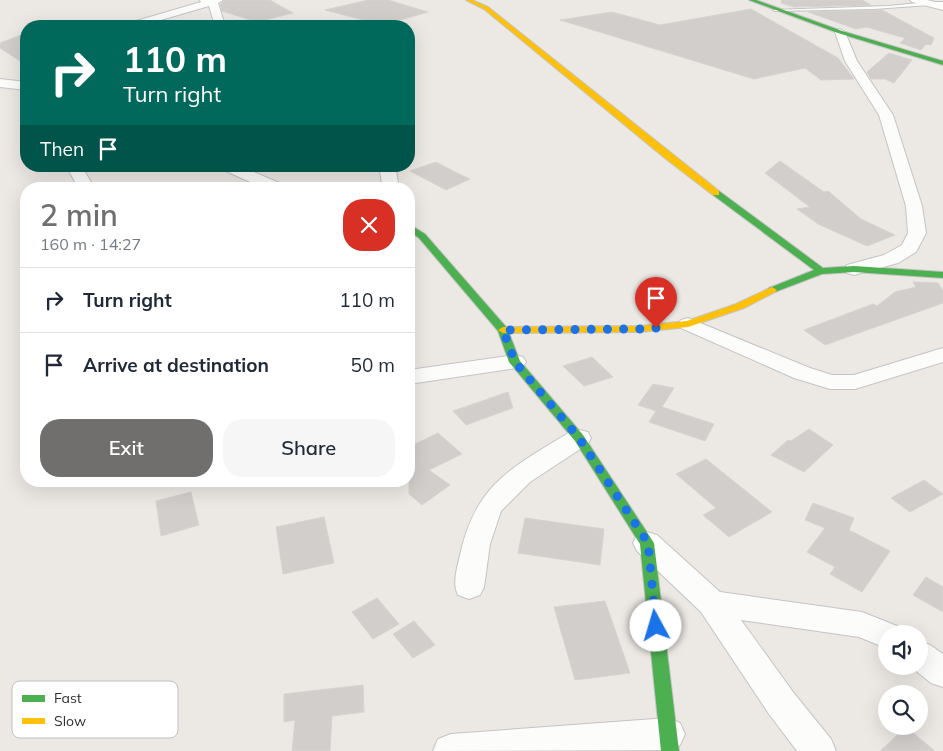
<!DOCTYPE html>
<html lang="en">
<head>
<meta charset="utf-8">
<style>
  body { margin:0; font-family:Mulish,sans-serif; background:#f6f6f7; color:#1f2937; height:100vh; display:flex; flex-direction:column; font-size:19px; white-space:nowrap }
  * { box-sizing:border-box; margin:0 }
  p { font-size:16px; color:#747a83 }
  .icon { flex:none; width:28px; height:28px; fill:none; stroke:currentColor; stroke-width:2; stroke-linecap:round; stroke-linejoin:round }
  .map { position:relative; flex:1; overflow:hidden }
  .side { position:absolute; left:20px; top:182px; width:395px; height:305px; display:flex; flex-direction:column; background:#fff; border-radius:20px; box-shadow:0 5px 20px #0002 }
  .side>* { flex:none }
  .banner { position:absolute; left:20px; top:20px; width:395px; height:152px; border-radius:20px; box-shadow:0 5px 20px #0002; background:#00695c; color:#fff; overflow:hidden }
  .tools { position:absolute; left:878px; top:625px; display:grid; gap:10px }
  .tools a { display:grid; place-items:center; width:50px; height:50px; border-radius:50%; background:#fff; box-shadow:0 5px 20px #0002; font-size:25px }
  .pin { position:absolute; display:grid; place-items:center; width:42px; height:42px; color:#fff; margin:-51px -21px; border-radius:50% 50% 50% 0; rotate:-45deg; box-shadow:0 0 5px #0007 }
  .pin .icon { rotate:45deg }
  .me { position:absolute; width:55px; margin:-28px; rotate:354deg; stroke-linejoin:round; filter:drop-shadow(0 0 4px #0008) }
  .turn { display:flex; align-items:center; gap:18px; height:105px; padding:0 20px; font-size:22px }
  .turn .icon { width:65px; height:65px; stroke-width:2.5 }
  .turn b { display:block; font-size:35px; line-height:42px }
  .then { display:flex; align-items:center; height:48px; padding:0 20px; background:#0003; gap:10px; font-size:19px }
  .round { display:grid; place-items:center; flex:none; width:52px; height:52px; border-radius:20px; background:#f6f6f7 }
  .headline { display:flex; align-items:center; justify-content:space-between; height:85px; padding:0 20px }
  h1 { font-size:30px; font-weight:600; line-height:38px; color:#706f6e }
  .button { display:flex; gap:10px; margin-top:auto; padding:10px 20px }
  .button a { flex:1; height:58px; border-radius:20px; background:#706f6e; color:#fff; font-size:20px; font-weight:600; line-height:58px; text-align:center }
  .button a+a { background:#f6f6f7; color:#1f2937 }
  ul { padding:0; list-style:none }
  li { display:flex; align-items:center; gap:15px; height:65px; padding:0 20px; border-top:1px solid #e0e1e3 }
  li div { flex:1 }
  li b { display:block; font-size:19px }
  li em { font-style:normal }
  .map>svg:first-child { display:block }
  .building { fill:#d1cecb; stroke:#d7d4d0 }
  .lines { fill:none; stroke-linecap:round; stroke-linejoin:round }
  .lane-casing { stroke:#c5c4c5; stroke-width:2 }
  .street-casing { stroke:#c5c4c5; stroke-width:2 }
  .fast-casing { stroke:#c5c4c5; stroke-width:2 }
  .slow-casing { stroke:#c5c4c5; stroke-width:2 }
  .lane { fill:#fcfcfb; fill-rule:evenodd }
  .street { fill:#fcfcfb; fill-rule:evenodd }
  .fast { fill:#4caf50; fill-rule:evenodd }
  .slow { fill:#ffc107; fill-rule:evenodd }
  .route { stroke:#1a73e8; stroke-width:9; stroke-dasharray:0 16.2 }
  .key { fill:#fff; stroke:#c0c0c0; stroke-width:1 }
  .key-label { font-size:14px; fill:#2e2e2e }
</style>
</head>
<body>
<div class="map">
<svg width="943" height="751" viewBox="0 0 943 751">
  <rect width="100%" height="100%" fill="#ece8e4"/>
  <!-- building -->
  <g class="building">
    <polygon points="225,0 270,0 293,13 257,22 222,11 220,4"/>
    <polygon points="368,0 388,0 428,12 383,25 325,10"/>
    <polygon points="782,0 862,0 871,5 794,7 781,3"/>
    <polygon points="751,9 838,58 854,79 821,80 805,68 754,79 560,20 612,12 660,25"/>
    <polygon points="882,10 934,38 931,45 926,44 921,50 900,43 905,38 866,27 856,29 808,12"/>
    <polygon points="26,33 26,65 0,48 0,43"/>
    <polygon points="889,53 912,60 894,83 885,79 871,79 867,72"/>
    <polygon points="780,161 824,192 828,191 861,219 895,235 867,246 818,224 797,209 810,207 765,173"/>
    <polygon points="436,162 453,171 470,179 446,190 410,171"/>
    <polygon points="913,282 938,283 943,291 943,303 825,345 804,330 873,304 877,306 895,292 916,287"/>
    <polygon points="592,357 613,377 584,386 563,366"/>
    <polygon points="653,384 674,388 662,407 714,424 705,441 649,422 656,411 638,405"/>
    <polygon points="508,392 513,408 466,425 453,411"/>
    <polygon points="809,429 833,445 804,472 771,455 788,440 791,441"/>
    <polygon points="438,433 462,454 429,470 450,485 422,505 409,494 409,447"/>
    <polygon points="706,459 772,512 729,537 703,515 716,508 676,474"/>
    <polygon points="924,480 943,494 910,512 891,498"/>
    <polygon points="191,492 199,525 161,536 156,501"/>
    <polygon points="813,503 854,518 849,530 890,551 862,592 830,574 835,567 807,552 825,528 805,520"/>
    <polygon points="324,517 334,563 283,574 276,527"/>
    <polygon points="525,518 604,529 600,565 518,553"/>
    <polygon points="926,577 943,587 943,612 913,595"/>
    <polygon points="377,598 399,624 373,639 352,612"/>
    <polygon points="605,601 630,673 575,680 554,607"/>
    <polygon points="414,621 435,645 413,658 393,634"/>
    <polygon points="363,685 364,712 332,716 330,751 292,751 295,720 284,722 284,694"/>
    <polygon points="906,727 935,751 880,751"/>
  </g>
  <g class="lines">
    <!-- lane casing -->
    <g class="lane-casing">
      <polygon id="lane" points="929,2 943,2 943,4 874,9 775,11 773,10 888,6"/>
    </g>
    <!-- street casing -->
    <g class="street-casing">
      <g id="street">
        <polygon points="200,0 223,0 218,3 225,26 215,26 209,6 140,26 125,26 126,24 201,2"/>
        <polygon points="910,0 927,0 943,4 943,10 912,2"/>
        <polygon points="840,29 845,32 857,61 893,115 922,206 926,233 916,252 898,263 854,275 847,273 845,269 847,265 884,255 902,245 908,233 906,206 879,115 845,61 835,32"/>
        <polygon points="0,79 26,82 26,90 0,87"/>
        <polygon points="74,166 91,166 85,172 95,189 79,189 69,171"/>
        <polygon points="219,166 240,166 286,186 288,189 266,189 221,169"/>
        <polygon points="382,166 398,166 396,171 399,189 383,189 380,171"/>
        <polygon points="688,318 810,368 832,375 854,375 943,348 943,362 855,389 830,389 794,378 681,328 678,324 681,320"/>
        <polygon points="515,355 523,357 526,362 523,367 409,384 409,370"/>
        <path d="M 579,430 L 588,432 L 591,438 L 588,444 L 530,482 L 501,511 L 490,544 L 484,587 L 480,595 L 469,599 L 458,595 C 452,583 457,569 460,555 C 476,483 512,468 570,432 Z"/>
        <polygon points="647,532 657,535 720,592 862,612 897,626 901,634 886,634 886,648 859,637 741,620 793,692 831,739 836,751 797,751 769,714 701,612 637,551 633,543 637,535"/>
        <polygon points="919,641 930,645 943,654 943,687 931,683 910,666 919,666"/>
        <polygon points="668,718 680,723 685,734 680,745 668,750 433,751 438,739 451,734"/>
      </g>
    </g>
    <!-- fast casing -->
    <g class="fast-casing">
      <g id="fast">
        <polygon points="749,0 756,0 842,31 943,61 943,65 838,33"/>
        <polygon points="713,191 719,191 823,268 854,266 943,272 943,278 854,272 822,274 775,292 769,292 767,290 769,288 814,270 713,195"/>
        <polygon points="409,224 425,234 507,328 520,361 583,435 654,543 679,751 661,751 640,544 575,441 509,362 498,331 419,238 409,231"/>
      </g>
    </g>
    <!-- slow casing -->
    <g class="slow-casing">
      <g id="slow">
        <polygon points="466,0 472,0 488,7 719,191 719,195 713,195 666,159 484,9"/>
        <polygon points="772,287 777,290 775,292 744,308 688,327 640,332 503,333 498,330 503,327 640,326 687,321 736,304"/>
      </g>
    </g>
    <!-- lane -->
    <use href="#lane" class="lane"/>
    <!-- street -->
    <use href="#street" class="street"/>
    <!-- fast -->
    <use href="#fast" class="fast"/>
    <!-- slow -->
    <use href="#slow" class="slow"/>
  </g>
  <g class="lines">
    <!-- route -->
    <polyline class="route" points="656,328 640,329 503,330 515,362 579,438 648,543 656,626"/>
  </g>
  <!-- legend -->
  <rect x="12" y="681" width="166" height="57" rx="8" class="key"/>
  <rect x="22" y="695" width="23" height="7" fill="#4caf50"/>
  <rect x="22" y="718" width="23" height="6" fill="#ffc107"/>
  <g class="key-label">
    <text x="54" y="703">Fast</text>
    <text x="54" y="726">Slow</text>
  </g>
</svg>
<div class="tools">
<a><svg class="icon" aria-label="sound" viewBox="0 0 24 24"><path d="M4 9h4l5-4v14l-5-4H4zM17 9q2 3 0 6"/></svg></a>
<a><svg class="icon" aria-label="search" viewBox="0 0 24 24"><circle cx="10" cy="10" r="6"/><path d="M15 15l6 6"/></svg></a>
</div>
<div class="pin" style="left:656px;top:328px;background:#d93025"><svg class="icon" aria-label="arrive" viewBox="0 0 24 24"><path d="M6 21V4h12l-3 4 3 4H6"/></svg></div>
<svg class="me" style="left:656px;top:626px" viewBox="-20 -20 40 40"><circle r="19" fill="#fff"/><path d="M0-13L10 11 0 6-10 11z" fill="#1a73e8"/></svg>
<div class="banner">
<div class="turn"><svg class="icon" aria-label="right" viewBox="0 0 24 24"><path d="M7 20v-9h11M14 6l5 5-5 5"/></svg><div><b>110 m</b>Turn right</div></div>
<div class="then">Then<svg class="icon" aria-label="arrive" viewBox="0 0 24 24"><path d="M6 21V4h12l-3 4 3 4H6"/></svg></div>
</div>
<section class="side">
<div class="headline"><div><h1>2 min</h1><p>160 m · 14:27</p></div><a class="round" style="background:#d93025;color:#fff"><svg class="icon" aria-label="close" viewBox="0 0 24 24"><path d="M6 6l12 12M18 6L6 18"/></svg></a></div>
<ul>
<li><svg class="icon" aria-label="right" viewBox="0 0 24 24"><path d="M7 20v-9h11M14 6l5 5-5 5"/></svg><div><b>Turn right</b></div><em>110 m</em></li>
<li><svg class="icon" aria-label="arrive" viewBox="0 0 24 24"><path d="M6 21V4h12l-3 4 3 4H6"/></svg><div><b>Arrive at destination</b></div><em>50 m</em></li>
</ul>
<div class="button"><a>Exit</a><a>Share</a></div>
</section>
</div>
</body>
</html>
